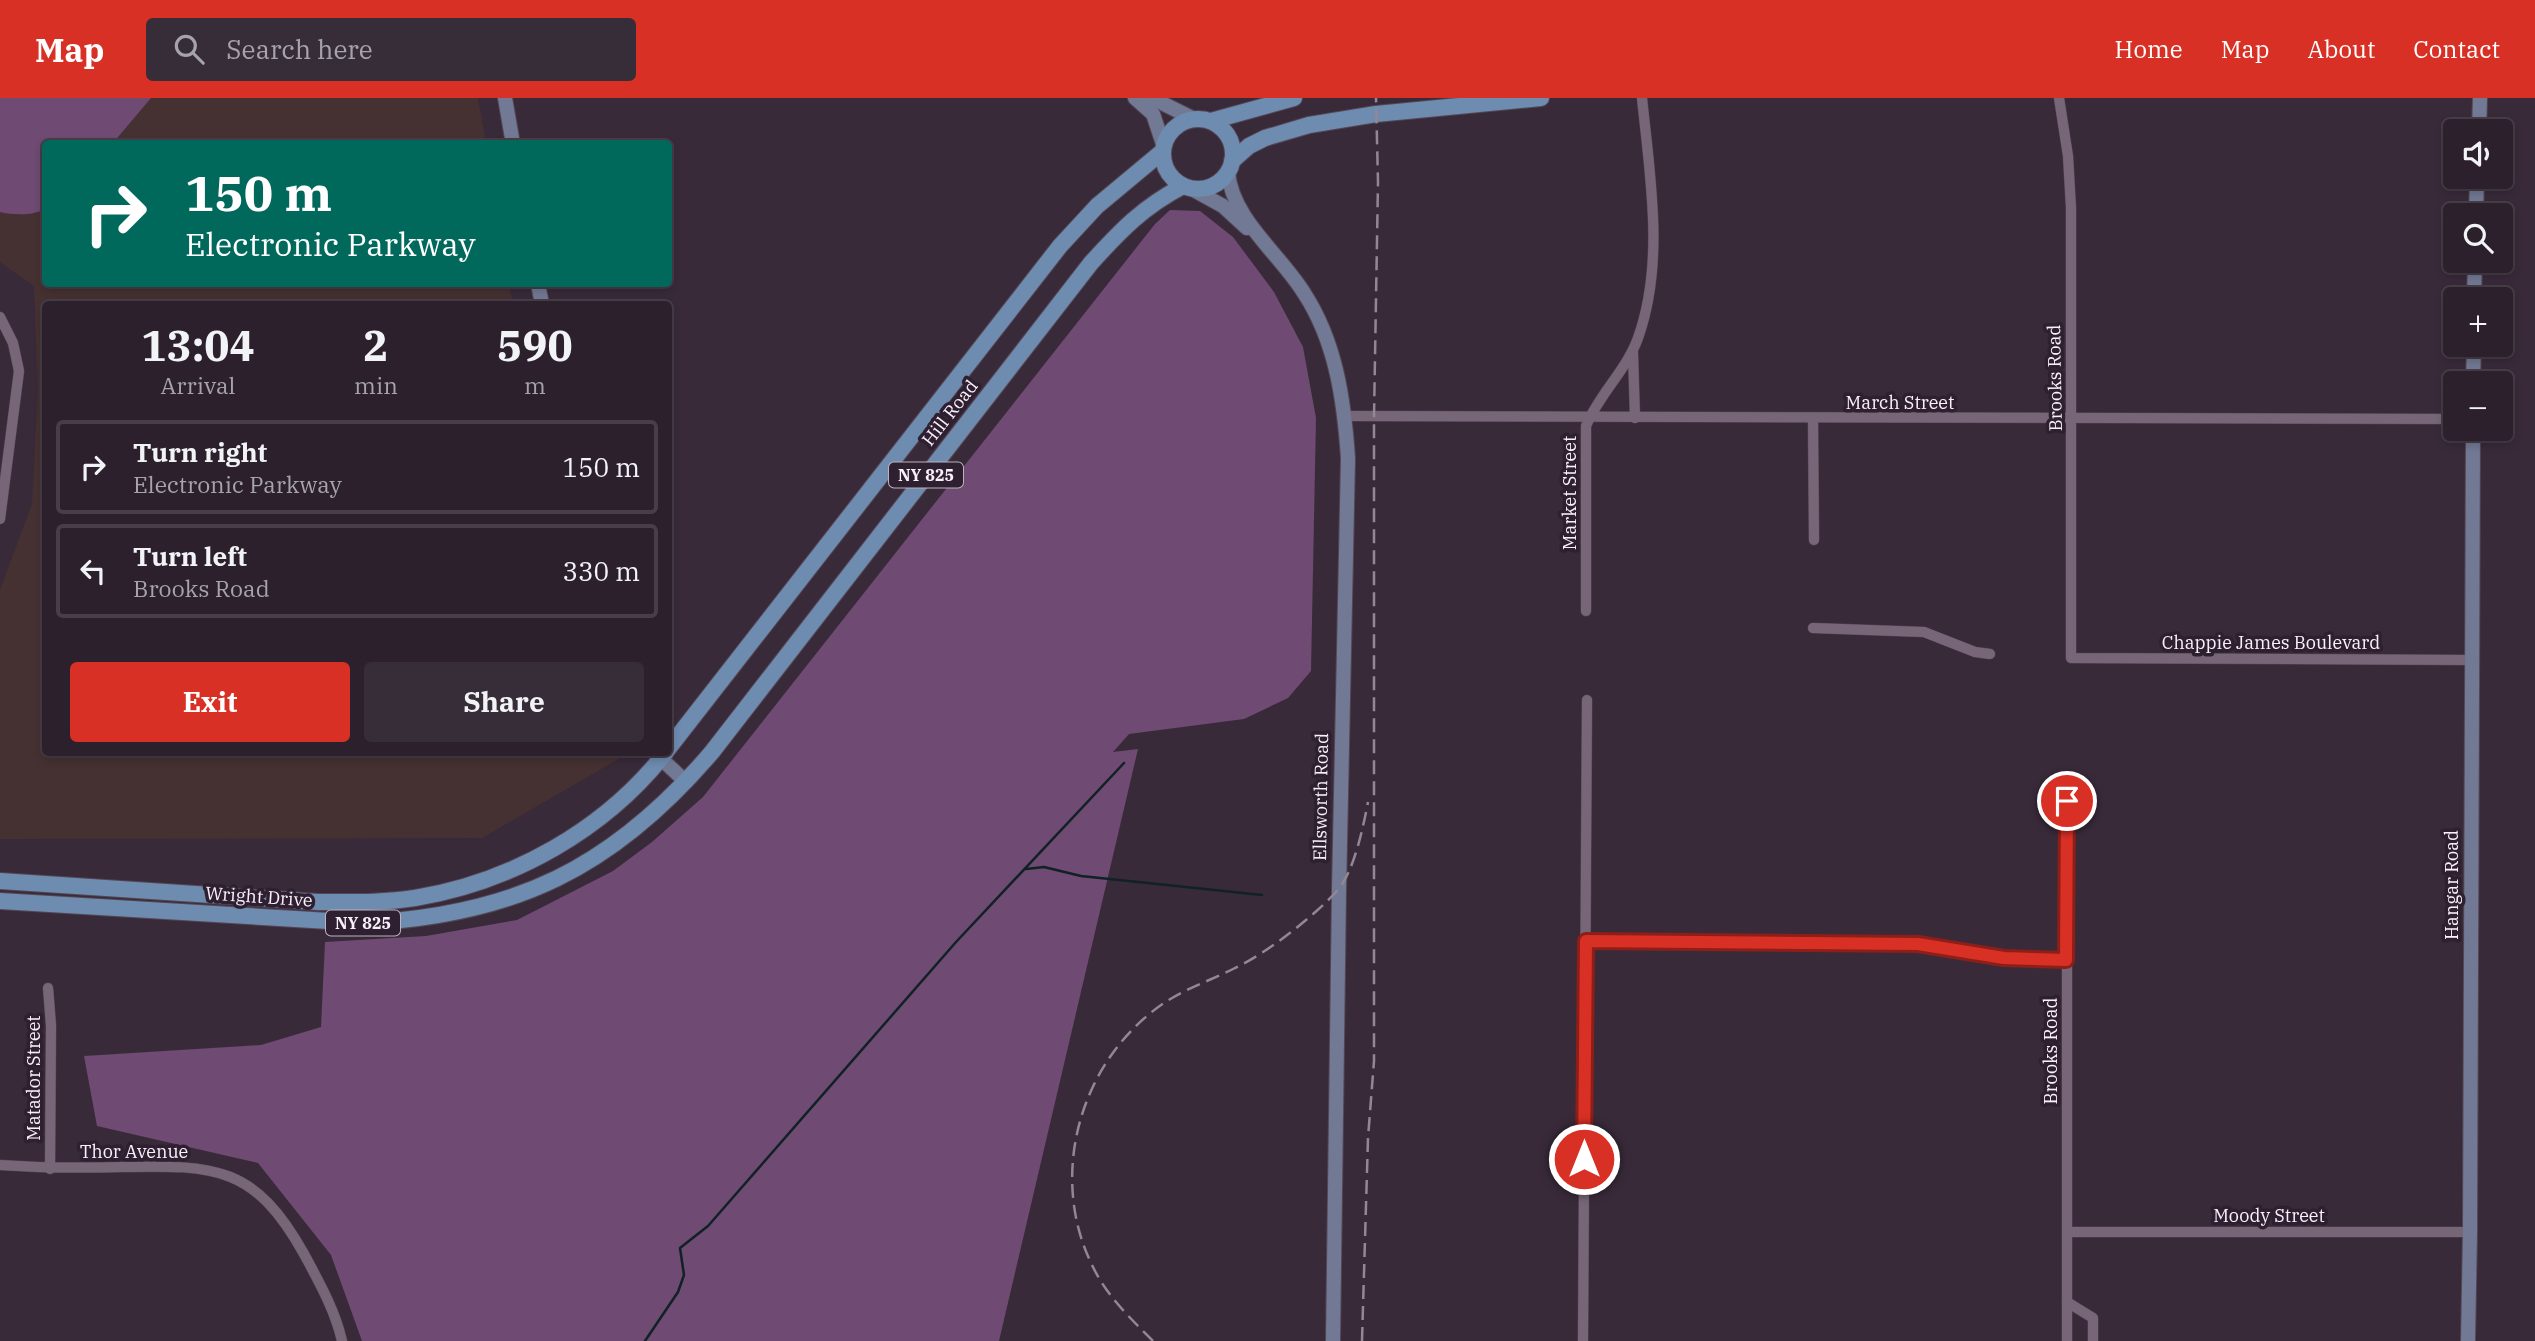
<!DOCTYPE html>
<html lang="en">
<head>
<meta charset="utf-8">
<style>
  body { margin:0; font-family:"IBM Plex Serif",serif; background:#372d38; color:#f1f3f6; height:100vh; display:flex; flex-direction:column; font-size:26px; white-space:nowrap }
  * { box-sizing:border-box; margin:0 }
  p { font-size:23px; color:#a6a3a9 }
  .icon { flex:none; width:38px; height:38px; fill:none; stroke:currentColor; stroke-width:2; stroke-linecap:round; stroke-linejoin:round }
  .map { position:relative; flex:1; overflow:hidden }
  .panel { position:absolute; left:42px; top:203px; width:630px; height:455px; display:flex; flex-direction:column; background:#2b202c; border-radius:7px; box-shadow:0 4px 10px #0003,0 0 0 2px #473e48 }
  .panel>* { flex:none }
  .top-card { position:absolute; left:42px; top:42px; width:630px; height:147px; border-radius:7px; box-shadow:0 4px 10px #0003,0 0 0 2px #473e48; background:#00695c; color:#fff; overflow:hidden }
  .fabs { position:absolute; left:2443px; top:21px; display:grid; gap:14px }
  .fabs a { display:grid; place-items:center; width:70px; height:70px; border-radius:7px; background:#2b202c; box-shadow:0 4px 10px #0003,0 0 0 2px #473e48; font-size:35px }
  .pin { position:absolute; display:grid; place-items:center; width:60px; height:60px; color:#fff; margin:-30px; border:4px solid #fff; border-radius:50%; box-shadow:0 2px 7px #0007 }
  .me { position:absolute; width:77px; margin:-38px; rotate:0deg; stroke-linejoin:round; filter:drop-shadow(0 0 5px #0008) }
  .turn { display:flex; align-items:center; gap:24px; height:147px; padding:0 28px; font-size:32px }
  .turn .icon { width:91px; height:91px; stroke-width:2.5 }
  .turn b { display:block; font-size:49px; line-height:60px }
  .eta { display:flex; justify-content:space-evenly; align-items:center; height:119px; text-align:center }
  .eta b { font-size:42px; font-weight:700; line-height:49px }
  .button { display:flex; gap:14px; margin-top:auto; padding:14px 28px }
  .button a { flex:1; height:80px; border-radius:7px; background:#d93025; color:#fff; font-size:28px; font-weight:700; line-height:80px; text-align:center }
  .button a+a { background:#372d38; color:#f1f3f6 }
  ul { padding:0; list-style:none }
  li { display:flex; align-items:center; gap:21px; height:94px; margin:0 14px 10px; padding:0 14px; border:4px solid #473e48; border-radius:7px }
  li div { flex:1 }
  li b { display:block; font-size:26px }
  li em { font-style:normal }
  header { display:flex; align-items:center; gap:42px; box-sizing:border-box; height:98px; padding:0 35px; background:#d93025; color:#fff }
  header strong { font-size:33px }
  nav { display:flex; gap:38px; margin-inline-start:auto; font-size:24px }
  .search { width:490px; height:63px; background:#372d38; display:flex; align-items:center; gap:18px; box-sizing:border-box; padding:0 24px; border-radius:7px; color:#a6a3a9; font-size:26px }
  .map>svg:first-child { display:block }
  .education { fill:#463132 }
  .green { fill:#6f4a72 }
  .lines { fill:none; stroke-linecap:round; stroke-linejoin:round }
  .stream { stroke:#102225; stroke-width:2.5 }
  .street-casing { stroke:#544755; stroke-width:11 }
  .secondary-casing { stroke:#544755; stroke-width:16 }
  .primary-casing { stroke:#544755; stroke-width:18 }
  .street { stroke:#776678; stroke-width:10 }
  .secondary { stroke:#727994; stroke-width:14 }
  .primary { stroke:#6e8bb0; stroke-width:16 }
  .rail { stroke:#948795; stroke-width:2.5; stroke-dasharray:14 7; stroke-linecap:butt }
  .route-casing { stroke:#8d1f18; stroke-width:18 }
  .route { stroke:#d93025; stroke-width:12 }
  .labels { text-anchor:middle; stroke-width:7; stroke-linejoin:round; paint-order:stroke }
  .shield { fill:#2e2030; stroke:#bdb2be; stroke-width:2 }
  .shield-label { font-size:16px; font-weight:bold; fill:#faf0fb }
  .street-label { font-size:18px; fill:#faf0fb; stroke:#2e2030 }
</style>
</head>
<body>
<header>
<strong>Map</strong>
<div class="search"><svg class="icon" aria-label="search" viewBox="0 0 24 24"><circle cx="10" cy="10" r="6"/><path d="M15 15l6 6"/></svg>Search here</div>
<nav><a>Home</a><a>Map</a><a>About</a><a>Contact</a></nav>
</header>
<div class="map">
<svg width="2535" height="1243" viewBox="0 0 2535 1243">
  <rect width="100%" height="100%" fill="#392a3a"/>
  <!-- education -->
  <polygon class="education" points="0,0 478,0 486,45 46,46 46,186 509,186 513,206 46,206 46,654 627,656 482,740 0,741 0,492 32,406 38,291 34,188 0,164"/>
  <!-- green -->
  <g class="green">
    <path d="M 0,0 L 151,0 L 113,45 L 46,46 L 45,111 C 33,118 13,117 0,114 Z"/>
    <polygon points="1170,112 1200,113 1233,139 1274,194 1303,249 1316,320 1311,573 1288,600 1244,621 1129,636 1113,654 1138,651 999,1243 362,1243 331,1157 258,1065 97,1028 84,958 261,947 321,929 325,844 426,838 517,822 613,773 652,744 703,699 1155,126"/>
  </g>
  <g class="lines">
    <!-- stream -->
    <g class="stream">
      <polyline points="1026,771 1044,769 1081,778 1262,797"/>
      <polyline points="645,1243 678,1194 684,1177 680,1150 708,1128 956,844 1124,665"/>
    </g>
    <!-- street casing -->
    <g class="street-casing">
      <g id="street">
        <polyline points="2059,0 2068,58 2071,110 2071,560 2472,562"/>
        <polyline points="0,219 13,245 19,273 0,421"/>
        <polyline points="1633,255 1635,320"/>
        <polyline points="1345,318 2455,321"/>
        <polyline points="1813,321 1814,442"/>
        <path d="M 1586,513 L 1586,328 C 1599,296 1626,273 1638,240 C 1665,164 1650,79 1642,0"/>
        <polyline points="1813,530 1924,534 1975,554 1990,556"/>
        <polyline points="1586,843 1918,847 2004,860 2066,862"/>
        <polyline points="48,890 51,927 50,1071"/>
        <path d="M 0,1067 C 41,1070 81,1070 122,1069 C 216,1067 255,1068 304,1156 C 319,1184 335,1212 342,1243"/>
        <polyline points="2067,1134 2470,1134"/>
        <polyline points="2067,1204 2093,1220 2093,1243"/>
        <polyline points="1583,1243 1587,602"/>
        <polyline points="2067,1243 2067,703"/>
      </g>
    </g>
    <!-- secondary casing -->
    <g class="secondary-casing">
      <g id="secondary">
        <polyline points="505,0 513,46"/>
        <polyline points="1135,0 1153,16 1164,49"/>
        <polyline points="1152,0 1194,21"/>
        <polyline points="2479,33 2480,0"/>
        <path d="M 1228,74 C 1232,121 1280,156 1304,195 C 1336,244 1344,302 1348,360 L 1339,792 L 1333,1243"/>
        <polyline points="1192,91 1223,108 1247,130"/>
        <polyline points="2476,117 2477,79"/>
        <polyline points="538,186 542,206"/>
        <polyline points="2474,201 2475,163"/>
        <polyline points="2473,285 2474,247"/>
        <polyline points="654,654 686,684"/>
        <polyline points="2468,1243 2470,1134 2473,331"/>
      </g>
    </g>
    <!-- primary casing -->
    <g class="primary-casing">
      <g id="primary">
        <circle cx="1198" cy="56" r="35"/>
        <polyline points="1211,23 1294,0"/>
        <polyline points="1232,63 1249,48 1265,40 1309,27 1376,16 1541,0"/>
        <polyline points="668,651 1060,148 1097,108 1163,53"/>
        <path d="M 0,783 L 318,804 C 350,804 383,805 415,800 C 512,784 605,732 666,654"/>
        <path d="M 0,803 L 362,825 C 514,818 613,770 712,654 L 1091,165 C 1121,132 1143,109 1183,88"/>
      </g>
    </g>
    <!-- street -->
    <use href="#street" class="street"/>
    <!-- secondary -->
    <use href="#secondary" class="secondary"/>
    <!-- primary -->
    <use href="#primary" class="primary"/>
    <!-- rail -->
    <g class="rail">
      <path d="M 1153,1243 C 1130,1220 1107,1198 1093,1169 C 1047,1078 1080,962 1164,905 C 1186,890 1212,882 1235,870 C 1267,855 1313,819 1337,793 C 1354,774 1363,730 1368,704"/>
      <polyline points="1362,1243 1368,1040 1374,963 1374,319 1378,84 1376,0"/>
    </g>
  </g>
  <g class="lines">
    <!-- route casing -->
    <g class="route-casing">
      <polyline id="route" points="1584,1061 1586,843 1918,846 2004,860 2066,862 2067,703"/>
    </g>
    <!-- route -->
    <use href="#route" class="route"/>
  </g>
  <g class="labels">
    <!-- shield labels -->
    <g class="shield">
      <rect x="889" y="364.5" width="74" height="25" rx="5"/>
      <rect x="326" y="812.5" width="74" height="25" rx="5"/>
    </g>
    <g class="shield-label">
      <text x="926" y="383">NY 825</text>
      <text x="363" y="831">NY 825</text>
    </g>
    <!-- street labels -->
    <g class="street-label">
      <text transform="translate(2055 280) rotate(-91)" y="6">Brooks Road</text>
      <text x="1900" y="311">March Street</text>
      <text transform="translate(950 315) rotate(-52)" y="6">Hill Road</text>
      <text transform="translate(1570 395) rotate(-90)" y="6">Market Street</text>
      <text x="2271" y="551">Chappie James Boulevard</text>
      <text transform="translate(1321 699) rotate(-89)" y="6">Ellsworth Road</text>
      <text transform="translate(2452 787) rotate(-90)" y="6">Hangar Road</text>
      <text transform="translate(259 799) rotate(4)" y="6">Wright Drive</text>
      <text transform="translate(2051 953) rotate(-90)" y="6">Brooks Road</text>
      <text transform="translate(34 980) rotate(-90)" y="6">Matador Street</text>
      <text x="134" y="1060">Thor Avenue</text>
      <text x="2269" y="1124">Moody Street</text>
    </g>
  </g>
</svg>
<div class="fabs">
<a><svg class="icon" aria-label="sound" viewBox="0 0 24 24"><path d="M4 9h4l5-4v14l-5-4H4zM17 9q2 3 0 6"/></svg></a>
<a><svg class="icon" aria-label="search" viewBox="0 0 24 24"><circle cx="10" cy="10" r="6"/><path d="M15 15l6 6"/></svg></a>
<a>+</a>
<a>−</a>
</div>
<div class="pin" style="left:2067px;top:703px;background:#d93025"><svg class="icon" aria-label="arrive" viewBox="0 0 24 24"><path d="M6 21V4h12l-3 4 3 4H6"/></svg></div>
<svg class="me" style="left:1584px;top:1061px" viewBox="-20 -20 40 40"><circle r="17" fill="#d93025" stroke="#fff" stroke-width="3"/><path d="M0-11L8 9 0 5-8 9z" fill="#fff"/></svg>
<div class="top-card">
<div class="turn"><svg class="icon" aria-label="right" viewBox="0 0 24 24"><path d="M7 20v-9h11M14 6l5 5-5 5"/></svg><div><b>150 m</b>Electronic Parkway</div></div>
</div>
<section class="panel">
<div class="eta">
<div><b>13:04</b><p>Arrival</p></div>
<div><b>2</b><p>min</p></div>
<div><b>590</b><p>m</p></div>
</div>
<ul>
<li><svg class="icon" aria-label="right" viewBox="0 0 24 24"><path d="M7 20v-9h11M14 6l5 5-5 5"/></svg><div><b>Turn right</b><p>Electronic Parkway</p></div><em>150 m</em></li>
<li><svg class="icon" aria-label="left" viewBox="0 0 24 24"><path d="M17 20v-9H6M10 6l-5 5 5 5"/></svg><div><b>Turn left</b><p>Brooks Road</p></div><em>330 m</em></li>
</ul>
<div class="button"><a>Exit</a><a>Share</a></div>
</section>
</div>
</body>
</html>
